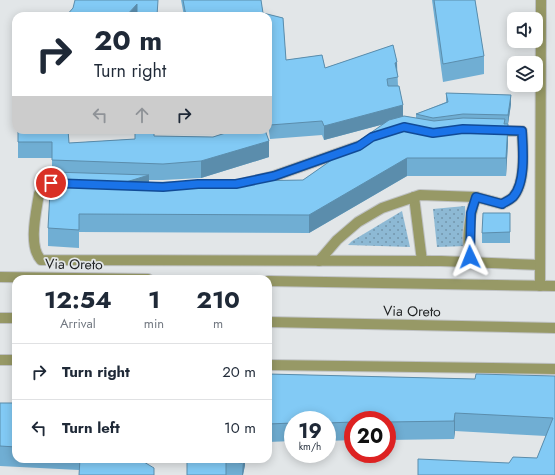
<!DOCTYPE html>
<html lang="en">
<head>
<meta charset="utf-8">
<style>
  body { margin:0; font-family:Jost,sans-serif; background:#f2f2f3; color:#1f2937; height:100vh; display:flex; flex-direction:column; font-size:15px; white-space:nowrap }
  * { box-sizing:border-box; margin:0 }
  p { font-size:13px; color:#747a83 }
  .icon { flex:none; width:22px; height:22px; fill:none; stroke:currentColor; stroke-width:2; stroke-linecap:round; stroke-linejoin:round }
  .map { position:relative; flex:1; overflow:hidden }
  .panel { position:absolute; left:12px; top:275px; width:260px; height:188px; display:flex; flex-direction:column; background:#fff; border-radius:12px; box-shadow:0 2px 10px #0003 }
  .panel>* { flex:none }
  .banner { position:absolute; left:12px; top:12px; width:260px; height:122px; border-radius:12px; box-shadow:0 2px 10px #0003; background:#fff; color:#1f2937; overflow:hidden }
  .buttons { position:absolute; left:507px; top:12px; display:grid; gap:8px }
  .buttons a { display:grid; place-items:center; width:36px; height:36px; border-radius:8px; background:#fff; box-shadow:0 2px 10px #0003; font-size:20px }
  .speed { position:absolute; left:284px; top:411px; display:flex; gap:8px; font-size:20px; font-weight:700; text-align:center }
  .speed>* { display:grid; place-content:center; width:52px; height:52px; border-radius:50%; background:#fff; box-shadow:0 2px 10px #0003; line-height:1 }
  .speed small { font-size:10px; font-weight:400 }
  .speed .limit { border:6px solid #d22; background:#fff; color:#111 }
  .pin { position:absolute; display:grid; place-items:center; width:34px; height:34px; color:#fff; margin:-17px; border:2px solid #fff; border-radius:50%; box-shadow:0 1px 4px #0007 }
  .me { position:absolute; width:44px; margin:-22px; rotate:358deg; stroke-linejoin:round; filter:drop-shadow(0 0 3px #0008) }
  .turn { display:flex; align-items:center; gap:14px; height:84px; padding:0 16px; font-size:18px }
  .turn .icon { width:52px; height:52px; stroke-width:2.5 }
  .turn b { display:block; font-size:28px; line-height:34px }
  .lanes { display:flex; align-items:center; height:38px; padding:0 16px; background:#0003; justify-content:center; gap:20px; direction:ltr }
  .lanes .off { opacity:.35 }
  .eta { display:flex; justify-content:space-evenly; align-items:center; height:68px; text-align:center }
  .eta b { font-size:24px; font-weight:700; line-height:28px }
  ul { padding:0; list-style:none }
  li { display:flex; align-items:center; gap:12px; height:56px; padding:0 16px; border-top:1px solid #e0e1e3 }
  li div { flex:1 }
  li b { display:block; font-size:15px }
  li em { font-style:normal }
  .map>svg:first-child { display:block }
  .garden { fill:url(#garden-dots) }
  .lines { fill:none; stroke-linecap:round; stroke-linejoin:round }
  .minor-casing { stroke:#bfc2c4; stroke-width:12 }
  .minor { stroke:#979966; stroke-width:10 }
  .wall { fill:#70aed3 }
  .shaded-wall { fill:#5b8dac }
  .building { fill:#82caf5; stroke:#5b8dac }
  .route-casing { stroke:#114b97; stroke-width:10 }
  .route { stroke:#1a73e8; stroke-width:7 }
  .labels { text-anchor:middle; stroke-width:3.5; stroke-linejoin:round; paint-order:stroke }
  .street-label { font-size:14px; fill:#1e2021; stroke:#e2e6e8 }
</style>
</head>
<body>
<div class="map">
<svg width="555" height="475" viewBox="0 0 555 475">
  <defs>
    <pattern id="garden-dots" width="8" height="8" patternUnits="userSpaceOnUse"><rect width="8" height="8" fill="#8db9d4"/><path d="M2 2h.1M6 6h.1" fill="none" stroke="#7396ac" stroke-width="1.8" stroke-linecap="round"/></pattern>
  </defs>
  <rect width="100%" height="100%" fill="#e2e6e8"/>
  <!-- garden -->
  <g class="garden">
    <polygon points="465,206 467,246 437,247 433,209"/>
    <polygon points="402,211 410,247 348,245 352,241"/>
  </g>
  <g class="lines">
    <!-- minor casing -->
    <g class="minor-casing">
      <g id="minor">
        <polyline points="245,183 274,176 359,146"/>
        <path d="M 63,184 C 52,183 46,185 39,194 C 36,213 28,246 41,260 L 441,261 L 540,265"/>
        <polyline points="414,197 422,261"/>
        <polyline points="319,261 337,240 358,222 382,208 420,195 476,197"/>
        <path d="M 475,263 C 463,248 470,214 476,197 L 502,204 C 505,202 510,200 513,197 C 526,183 523,149 522,131 L 495,131"/>
        <polyline points="0,277 148,279"/>
        <polyline points="268,281 555,286"/>
        <polyline points="540,286 541,0"/>
        <polyline points="0,318 16,318"/>
        <polyline points="268,322 555,328"/>
        <polyline points="0,360 16,360"/>
        <polyline points="268,365 555,369"/>
      </g>
    </g>
    <!-- minor -->
    <use href="#minor" class="minor"/>
  </g>
  <!-- wall -->
  <g class="wall">
    <polygon points="181,0 261,0 263,13 283,18 286,60 322,55 325,68 393,45 397,62 398,86 399,86 403,105 403,116 404,116 416,118 416,114 446,102 446,93 511,95 511,104 508,124 508,142 506,176 407,176 309,233 79,232 79,248 48,246 48,228 51,173 52,172 52,158 18,158 18,130 68,130 69,143 135,139 135,130 154,130 154,136 213,137 235,130 265,130 269,141 269,157 201,178 163,180 149,180 149,183 303,180 384,124 324,140 322,135 270,139 268,124 268,16 184,16"/>
    <polygon points="432,0 475,0 484,56 484,74 443,82"/>
    <polygon points="510,213 510,243 482,243 482,233"/>
    <polygon points="268,374 475,379 555,376 555,475 509,463 537,458 546,436 455,431 454,439 387,440 387,420 353,420 353,440 327,441 327,420 293,420 293,441 268,442"/>
    <polygon points="0,403 16,403 16,459 139,459 79,470 0,466"/>
    <polygon points="187,459 245,459 245,465 243,475 187,475"/>
  </g>
  <!-- shaded-wall -->
  <g class="shaded-wall">
    <polygon points="137,4 137,16 126,16"/>
    <polygon points="397,62 397,76 395,63"/>
    <polygon points="511,95 511,104 508,124 508,115"/>
    <polygon points="403,105 403,119 324,140 324,126"/>
    <polygon points="508,124 508,142 506,176 506,158"/>
    <polygon points="269,141 269,157 201,178 201,161"/>
    <polygon points="407,158 407,176 309,233 309,215"/>
    <polygon points="149,175 149,193 126,200 126,182"/>
    <polygon points="455,413 455,431 454,439 454,421"/>
    <polygon points="243,459 245,459 245,465 243,475 242,475"/>
  </g>
  <!-- building -->
  <g class="building">
    <polygon points="75,0 158,0 157,16 137,16 137,4 126,16 66,16 73,8"/>
    <polygon points="183,0 261,0 263,13 283,18 286,60 322,55 325,68 393,45 397,62 395,63 398,77 387,79 388,86 399,86 403,105 324,126 322,121 270,125 268,110 268,16 255,16 255,15 247,16 186,16"/>
    <polygon points="434,0 475,0 484,56 443,64"/>
    <polygon points="446,93 511,95 508,115 463,114 433,118 416,114 448,102"/>
    <polygon points="404,116 434,121 463,118 505,119 504,124 508,124 506,158 407,158 309,215 79,214 79,230 48,228 51,173 53,172 149,175 126,182 126,183 303,180 389,120"/>
    <polygon points="18,130 68,130 69,143 135,139 135,130 154,130 154,136 213,137 235,130 265,130 269,141 201,161 163,164 52,160 52,142 18,142"/>
    <polygon points="483,213 510,213 510,232 482,233"/>
    <polygon points="268,374 475,379 476,374 555,376 555,475 418,475 418,459 509,463 513,457 537,458 553,418 455,413 454,421 387,422 387,420 353,420 353,422 327,423 327,420 293,420 293,423 268,424"/>
    <polygon points="0,403 16,403 16,447 0,446"/>
    <polygon points="80,459 139,459 154,468 154,475 79,475"/>
    <polygon points="187,459 243,459 242,463 226,461 226,475 187,475"/>
  </g>
  <g class="lines">
    <!-- route casing -->
    <g class="route-casing">
      <path id="route" d="M 51,183 L 163,187 L 198,184 L 236,184 L 274,176 L 359,146 L 372,137 L 404,127 L 433,133 L 463,129 L 522,131 C 523,149 526,183 513,197 C 510,200 505,202 502,204 L 476,197 L 471,213 L 470,257"/>
    </g>
    <!-- route -->
    <use href="#route" class="route"/>
  </g>
  <g class="labels">
    <!-- street labels -->
    <g class="street-label">
      <text transform="translate(74 264) rotate(1)" y="5">Via Oreto</text>
      <text transform="translate(412 311) rotate(1)" y="5">Via Oreto</text>
    </g>
  </g>
</svg>
<div class="buttons">
<a><svg class="icon" aria-label="sound" viewBox="0 0 24 24"><path d="M4 9h4l5-4v14l-5-4H4zM17 9q2 3 0 6"/></svg></a>
<a><svg class="icon" aria-label="layers" viewBox="0 0 24 24"><path d="M12 4l9 5-9 5-9-5zM3 14l9 5 9-5"/></svg></a>
</div>
<div class="speed"><div>19<small>km/h</small></div><div class="limit">20</div></div>
<div class="pin" style="left:51px;top:183px;background:#d93025"><svg class="icon" aria-label="arrive" viewBox="0 0 24 24"><path d="M6 21V4h12l-3 4 3 4H6"/></svg></div>
<svg class="me" style="left:470px;top:257px" viewBox="-20 -20 40 40"><path d="M0-17L14 15 0 8-14 15z" fill="#1a73e8" stroke="#fff" stroke-width="4"/></svg>
<div class="banner">
<div class="turn"><svg class="icon" aria-label="right" viewBox="0 0 24 24"><path d="M7 20v-9h11M14 6l5 5-5 5"/></svg><div><b>20 m</b>Turn right</div></div>
<div class="lanes"><svg class="icon off" aria-label="left" viewBox="0 0 24 24"><path d="M17 20v-9H6M10 6l-5 5 5 5"/></svg><svg class="icon off" aria-label="ahead" viewBox="0 0 24 24"><path d="M12 20V5M6 11l6-6 6 6"/></svg><svg class="icon" aria-label="right" viewBox="0 0 24 24"><path d="M7 20v-9h11M14 6l5 5-5 5"/></svg></div>
</div>
<section class="panel">
<div class="eta">
<div><b>12:54</b><p>Arrival</p></div>
<div><b>1</b><p>min</p></div>
<div><b>210</b><p>m</p></div>
</div>
<ul>
<li><svg class="icon" aria-label="right" viewBox="0 0 24 24"><path d="M7 20v-9h11M14 6l5 5-5 5"/></svg><div><b>Turn right</b></div><em>20 m</em></li>
<li><svg class="icon" aria-label="left" viewBox="0 0 24 24"><path d="M17 20v-9H6M10 6l-5 5 5 5"/></svg><div><b>Turn left</b></div><em>10 m</em></li>
</ul>
</section>
</div>
</body>
</html>
